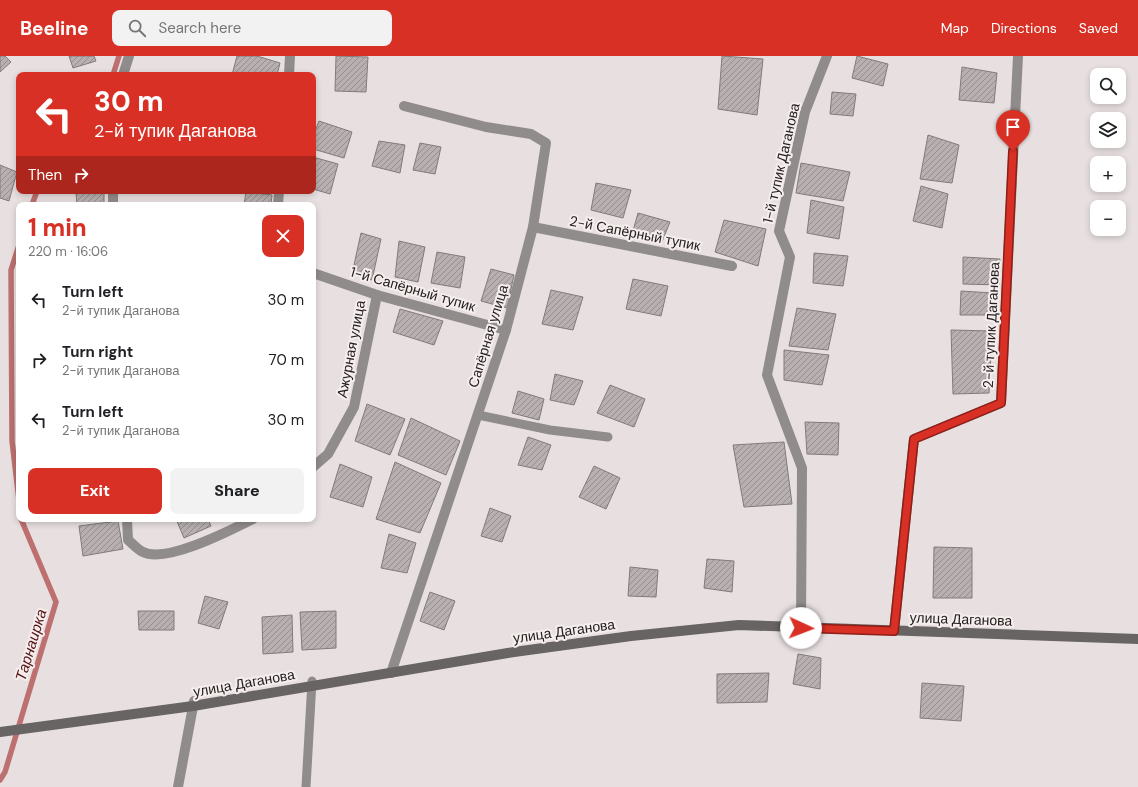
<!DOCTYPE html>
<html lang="en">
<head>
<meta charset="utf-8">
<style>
  body { margin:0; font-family:"DM Sans",sans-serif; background:#f2f2f2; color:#202124; height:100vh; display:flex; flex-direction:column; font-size:15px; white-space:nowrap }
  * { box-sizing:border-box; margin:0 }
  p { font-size:13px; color:#757577 }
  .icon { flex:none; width:22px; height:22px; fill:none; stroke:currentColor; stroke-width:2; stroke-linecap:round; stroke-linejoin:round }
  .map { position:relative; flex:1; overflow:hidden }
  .drawer { position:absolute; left:16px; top:146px; width:300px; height:320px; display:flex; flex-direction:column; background:#fff; border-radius:8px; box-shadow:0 2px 6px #0003 }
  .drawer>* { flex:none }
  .hud { position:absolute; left:16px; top:16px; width:300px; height:122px; border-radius:8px; box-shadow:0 2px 6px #0003; background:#d93025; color:#fff; overflow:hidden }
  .controls { position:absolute; left:1090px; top:12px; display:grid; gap:8px }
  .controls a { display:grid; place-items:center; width:36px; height:36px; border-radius:8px; background:#fff; box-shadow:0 2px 6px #0003; font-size:20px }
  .pin { position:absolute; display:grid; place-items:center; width:34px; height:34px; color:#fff; margin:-41px -17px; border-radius:50% 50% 50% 0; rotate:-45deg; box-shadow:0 0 4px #0007 }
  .pin .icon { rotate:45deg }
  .me { position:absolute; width:44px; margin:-22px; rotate:92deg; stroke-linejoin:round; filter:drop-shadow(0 0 3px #0008) }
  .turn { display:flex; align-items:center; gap:14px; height:84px; padding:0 12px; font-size:18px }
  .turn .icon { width:52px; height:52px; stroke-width:2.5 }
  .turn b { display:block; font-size:28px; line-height:34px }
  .then { display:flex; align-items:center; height:38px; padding:0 12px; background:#0003; gap:8px; font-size:15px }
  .round { display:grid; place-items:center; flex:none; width:42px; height:42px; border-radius:8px; background:#f2f2f2 }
  .headline { display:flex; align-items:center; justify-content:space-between; height:68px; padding:0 12px }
  h1 { font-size:24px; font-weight:800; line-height:30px; color:#d93025 }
  .cta { display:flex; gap:8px; margin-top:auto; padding:8px 12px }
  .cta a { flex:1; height:46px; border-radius:8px; background:#d93025; color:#fff; font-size:16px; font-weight:800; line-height:46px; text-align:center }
  .cta a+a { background:#f2f2f2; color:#202124 }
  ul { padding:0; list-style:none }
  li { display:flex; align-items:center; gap:12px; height:60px; padding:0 12px }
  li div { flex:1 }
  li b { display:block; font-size:15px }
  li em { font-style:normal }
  header { display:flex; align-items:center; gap:24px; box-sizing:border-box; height:56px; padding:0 20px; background:#d93025; color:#fff }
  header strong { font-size:19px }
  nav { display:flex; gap:22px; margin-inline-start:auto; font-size:14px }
  .search { width:280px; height:36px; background:#f2f2f2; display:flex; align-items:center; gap:10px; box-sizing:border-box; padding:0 14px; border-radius:8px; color:#757577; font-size:15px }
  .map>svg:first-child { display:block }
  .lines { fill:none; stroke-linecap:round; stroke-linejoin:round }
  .stream { stroke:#bc706f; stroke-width:5.5 }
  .building { fill:url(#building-hatch); stroke:#827b7b }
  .service { stroke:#908c8c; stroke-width:9 }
  .minor { stroke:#908c8c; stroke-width:10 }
  .secondary { stroke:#686464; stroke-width:10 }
  .route-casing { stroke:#8d1f18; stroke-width:10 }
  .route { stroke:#d93025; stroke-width:7 }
  .labels { text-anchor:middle; stroke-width:4; stroke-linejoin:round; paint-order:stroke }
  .street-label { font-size:14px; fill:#232020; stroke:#f6eded }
  .water-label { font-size:15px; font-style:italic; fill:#541317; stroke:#f6eded }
</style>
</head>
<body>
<header>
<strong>Beeline</strong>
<div class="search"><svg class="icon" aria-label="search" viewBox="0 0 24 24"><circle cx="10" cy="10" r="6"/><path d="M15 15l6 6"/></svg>Search here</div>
<nav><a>Map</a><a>Directions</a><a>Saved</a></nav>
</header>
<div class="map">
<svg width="1138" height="731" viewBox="0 0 1138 731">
  <defs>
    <pattern id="building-hatch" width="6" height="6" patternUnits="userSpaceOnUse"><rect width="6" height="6" fill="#b8b0b0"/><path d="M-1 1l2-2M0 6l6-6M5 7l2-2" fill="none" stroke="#958f8f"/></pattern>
  </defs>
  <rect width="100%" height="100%" fill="#e8e0e0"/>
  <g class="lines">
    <!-- stream -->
    <g class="stream">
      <polyline points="113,19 119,0"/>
      <polyline points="32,149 37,135"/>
      <polyline points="19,189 11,214 12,385 19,444"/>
      <polyline points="0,724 5,716 56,546 21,463"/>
    </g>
  </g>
  <!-- building -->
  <g class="building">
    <polygon points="0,0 5,0 11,6 0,16"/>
    <polygon points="69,0 94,0 96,5 73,12"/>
    <polygon points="237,0 257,0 280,7 277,19 232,19"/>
    <polygon points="336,0 368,1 366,36 335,35"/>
    <polygon points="722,0 763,3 757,59 718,53"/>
    <polygon points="857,0 888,8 883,30 852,22"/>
    <polygon points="962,11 997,17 994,47 959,44"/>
    <polygon points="832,36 856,38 853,60 830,58"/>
    <polygon points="319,65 352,76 344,102 313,93 313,80"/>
    <polygon points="928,79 959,89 952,127 920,123"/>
    <polygon points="379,85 405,89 400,117 372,110"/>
    <polygon points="420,87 441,91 435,118 413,114"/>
    <polygon points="313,101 338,108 330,138 313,133"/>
    <polygon points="801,107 850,116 843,145 796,137"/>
    <polygon points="0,109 17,116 9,145 0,142"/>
    <polygon points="596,127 631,134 623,162 591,154"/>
    <polygon points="921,130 948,138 942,172 913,165"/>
    <polygon points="246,136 272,139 271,149 244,149"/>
    <polygon points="76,137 104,137 104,149 77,149"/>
    <polygon points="811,144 844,151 839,183 807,177"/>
    <polygon points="638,157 670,166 661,188 631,182"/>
    <polygon points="724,164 766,173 758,210 715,196"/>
    <polygon points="361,177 381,183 372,224 352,218"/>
    <polygon points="399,185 425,191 418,226 395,221"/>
    <polygon points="437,196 465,201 460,232 431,227"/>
    <polygon points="814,197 848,200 843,230 813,227"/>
    <polygon points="963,201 1000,203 999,229 963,228"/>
    <polygon points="491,213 514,219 507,252 481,245"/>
    <polygon points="633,223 668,230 661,260 626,253"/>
    <polygon points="551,234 583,241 573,274 542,268"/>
    <polygon points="961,235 993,237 991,259 960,259"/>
    <polygon points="797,252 836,258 828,294 789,290"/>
    <polygon points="400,253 443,265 434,289 393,276"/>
    <polygon points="951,274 992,275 989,337 953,338"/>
    <polygon points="784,294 829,299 822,329 784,324"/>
    <polygon points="555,318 583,325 574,349 550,344"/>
    <polygon points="610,329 645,343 634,371 597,357"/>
    <polygon points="518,335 544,343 539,364 512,357"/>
    <polygon points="367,348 405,363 390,399 355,385"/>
    <polygon points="411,362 460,385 446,419 398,399"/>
    <polygon points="805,366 839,367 838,399 807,398"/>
    <polygon points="528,381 551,389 542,414 518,409"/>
    <polygon points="784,386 792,448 744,451 733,389"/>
    <polygon points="395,406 441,427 420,477 376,463"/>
    <polygon points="340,408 372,421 363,451 330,441"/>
    <polygon points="594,410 620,422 606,453 579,441"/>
    <polygon points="490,452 511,460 502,486 481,480"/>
    <polygon points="176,463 208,463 211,470 184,482"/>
    <polygon points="118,465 123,493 83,500 79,470"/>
    <polygon points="389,478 416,487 407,517 381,512"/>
    <polygon points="934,491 972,492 972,542 933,542"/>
    <polygon points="707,503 734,505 732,536 704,532"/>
    <polygon points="630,511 658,514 656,541 628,540"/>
    <polygon points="430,536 455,545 444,574 420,565"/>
    <polygon points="205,540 228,546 219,573 198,567"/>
    <polygon points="138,555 174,555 174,574 139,574"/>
    <polygon points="336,555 336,592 302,594 300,556"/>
    <polygon points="292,559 293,596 263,598 262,561"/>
    <polygon points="798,598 821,602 820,633 793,628"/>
    <polygon points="769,617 767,646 717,647 717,618"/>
    <polygon points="922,627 964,630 961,665 920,662"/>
  </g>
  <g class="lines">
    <!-- service -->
    <g class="service">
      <polyline points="478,359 550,374 608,381"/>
      <polyline points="306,731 312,625"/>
    </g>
    <!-- minor -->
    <g class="minor">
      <polyline points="123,19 129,0"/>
      <polyline points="289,19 290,0"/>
      <polyline points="113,135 113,149"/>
      <polyline points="278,149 279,135"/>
      <polyline points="533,171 732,210"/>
      <polyline points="313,217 377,239 506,274"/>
      <polyline points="313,411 328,398 354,351 377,239"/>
      <path d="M 127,463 L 128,484 C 133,488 137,493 143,496 C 166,508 231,474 253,463"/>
      <polyline points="801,572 802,412 767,319 790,201 779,175 805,56 827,0"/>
      <polyline points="894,575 914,383 1001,347 1018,0"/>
      <polyline points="391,617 506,274 533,171 546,87 531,78 486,71 404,50"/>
      <polyline points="178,731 194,645"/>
    </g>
    <!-- secondary -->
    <polyline class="secondary" points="0,676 193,650 514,596 631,580 739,569 1138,583"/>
  </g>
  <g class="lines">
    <!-- route casing -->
    <g class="route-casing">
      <polyline id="route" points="801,572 894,575 914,383 1001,347 1013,95"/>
    </g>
    <!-- route -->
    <use href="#route" class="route"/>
  </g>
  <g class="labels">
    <!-- street labels -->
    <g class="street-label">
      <text transform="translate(781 107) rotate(-77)" y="5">1-й тупик Даганова</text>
      <text transform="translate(635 177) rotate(11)" y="5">2-й Сапёрный тупик</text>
      <text transform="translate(413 233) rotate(16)" y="5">1-й Сапёрный тупик</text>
      <text transform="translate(991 269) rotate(-87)" y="5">2-й тупик Даганова</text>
      <text transform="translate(488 280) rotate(-73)" y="5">Сапёрная улица</text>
      <text transform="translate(351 293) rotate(-79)" y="5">Ажурная улица</text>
      <text transform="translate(961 563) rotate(2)" y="5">улица Даганова</text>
      <text transform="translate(564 575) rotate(-8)" y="5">улица Даганова</text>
      <text transform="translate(244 627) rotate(-10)" y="5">улица Даганова</text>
    </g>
    <!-- water labels -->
    <g class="water-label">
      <text transform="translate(31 589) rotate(-73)" y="5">Тарнаирка</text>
    </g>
  </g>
</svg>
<div class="controls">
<a><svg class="icon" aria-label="search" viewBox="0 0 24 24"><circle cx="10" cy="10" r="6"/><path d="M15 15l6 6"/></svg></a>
<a><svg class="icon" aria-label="layers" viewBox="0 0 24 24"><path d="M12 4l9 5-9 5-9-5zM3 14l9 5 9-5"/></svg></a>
<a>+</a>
<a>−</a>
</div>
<div class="pin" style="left:1013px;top:95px;background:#d93025"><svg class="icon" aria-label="arrive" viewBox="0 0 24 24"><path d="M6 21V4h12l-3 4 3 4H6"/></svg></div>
<svg class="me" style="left:801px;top:572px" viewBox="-20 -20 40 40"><circle r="19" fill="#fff"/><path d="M0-13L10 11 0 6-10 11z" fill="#d93025"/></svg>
<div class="hud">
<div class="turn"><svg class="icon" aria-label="left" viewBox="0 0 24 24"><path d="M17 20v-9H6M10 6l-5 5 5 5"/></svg><div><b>30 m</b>2-й тупик Даганова</div></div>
<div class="then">Then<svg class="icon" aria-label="right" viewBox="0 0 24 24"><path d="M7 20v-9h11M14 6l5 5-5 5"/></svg></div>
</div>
<section class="drawer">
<div class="headline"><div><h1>1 min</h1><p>220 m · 16:06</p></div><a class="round" style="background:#d93025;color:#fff"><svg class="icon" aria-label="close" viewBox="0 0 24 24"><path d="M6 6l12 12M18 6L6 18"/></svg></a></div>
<ul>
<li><svg class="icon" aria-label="left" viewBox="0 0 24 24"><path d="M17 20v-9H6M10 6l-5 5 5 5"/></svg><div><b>Turn left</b><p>2-й тупик Даганова</p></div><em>30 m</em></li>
<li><svg class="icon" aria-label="right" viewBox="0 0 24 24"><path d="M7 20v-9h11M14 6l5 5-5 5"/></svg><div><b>Turn right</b><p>2-й тупик Даганова</p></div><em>70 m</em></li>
<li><svg class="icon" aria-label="left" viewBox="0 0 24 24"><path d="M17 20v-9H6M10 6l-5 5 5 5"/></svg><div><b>Turn left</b><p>2-й тупик Даганова</p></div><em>30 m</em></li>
</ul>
<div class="cta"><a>Exit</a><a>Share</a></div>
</section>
</div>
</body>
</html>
